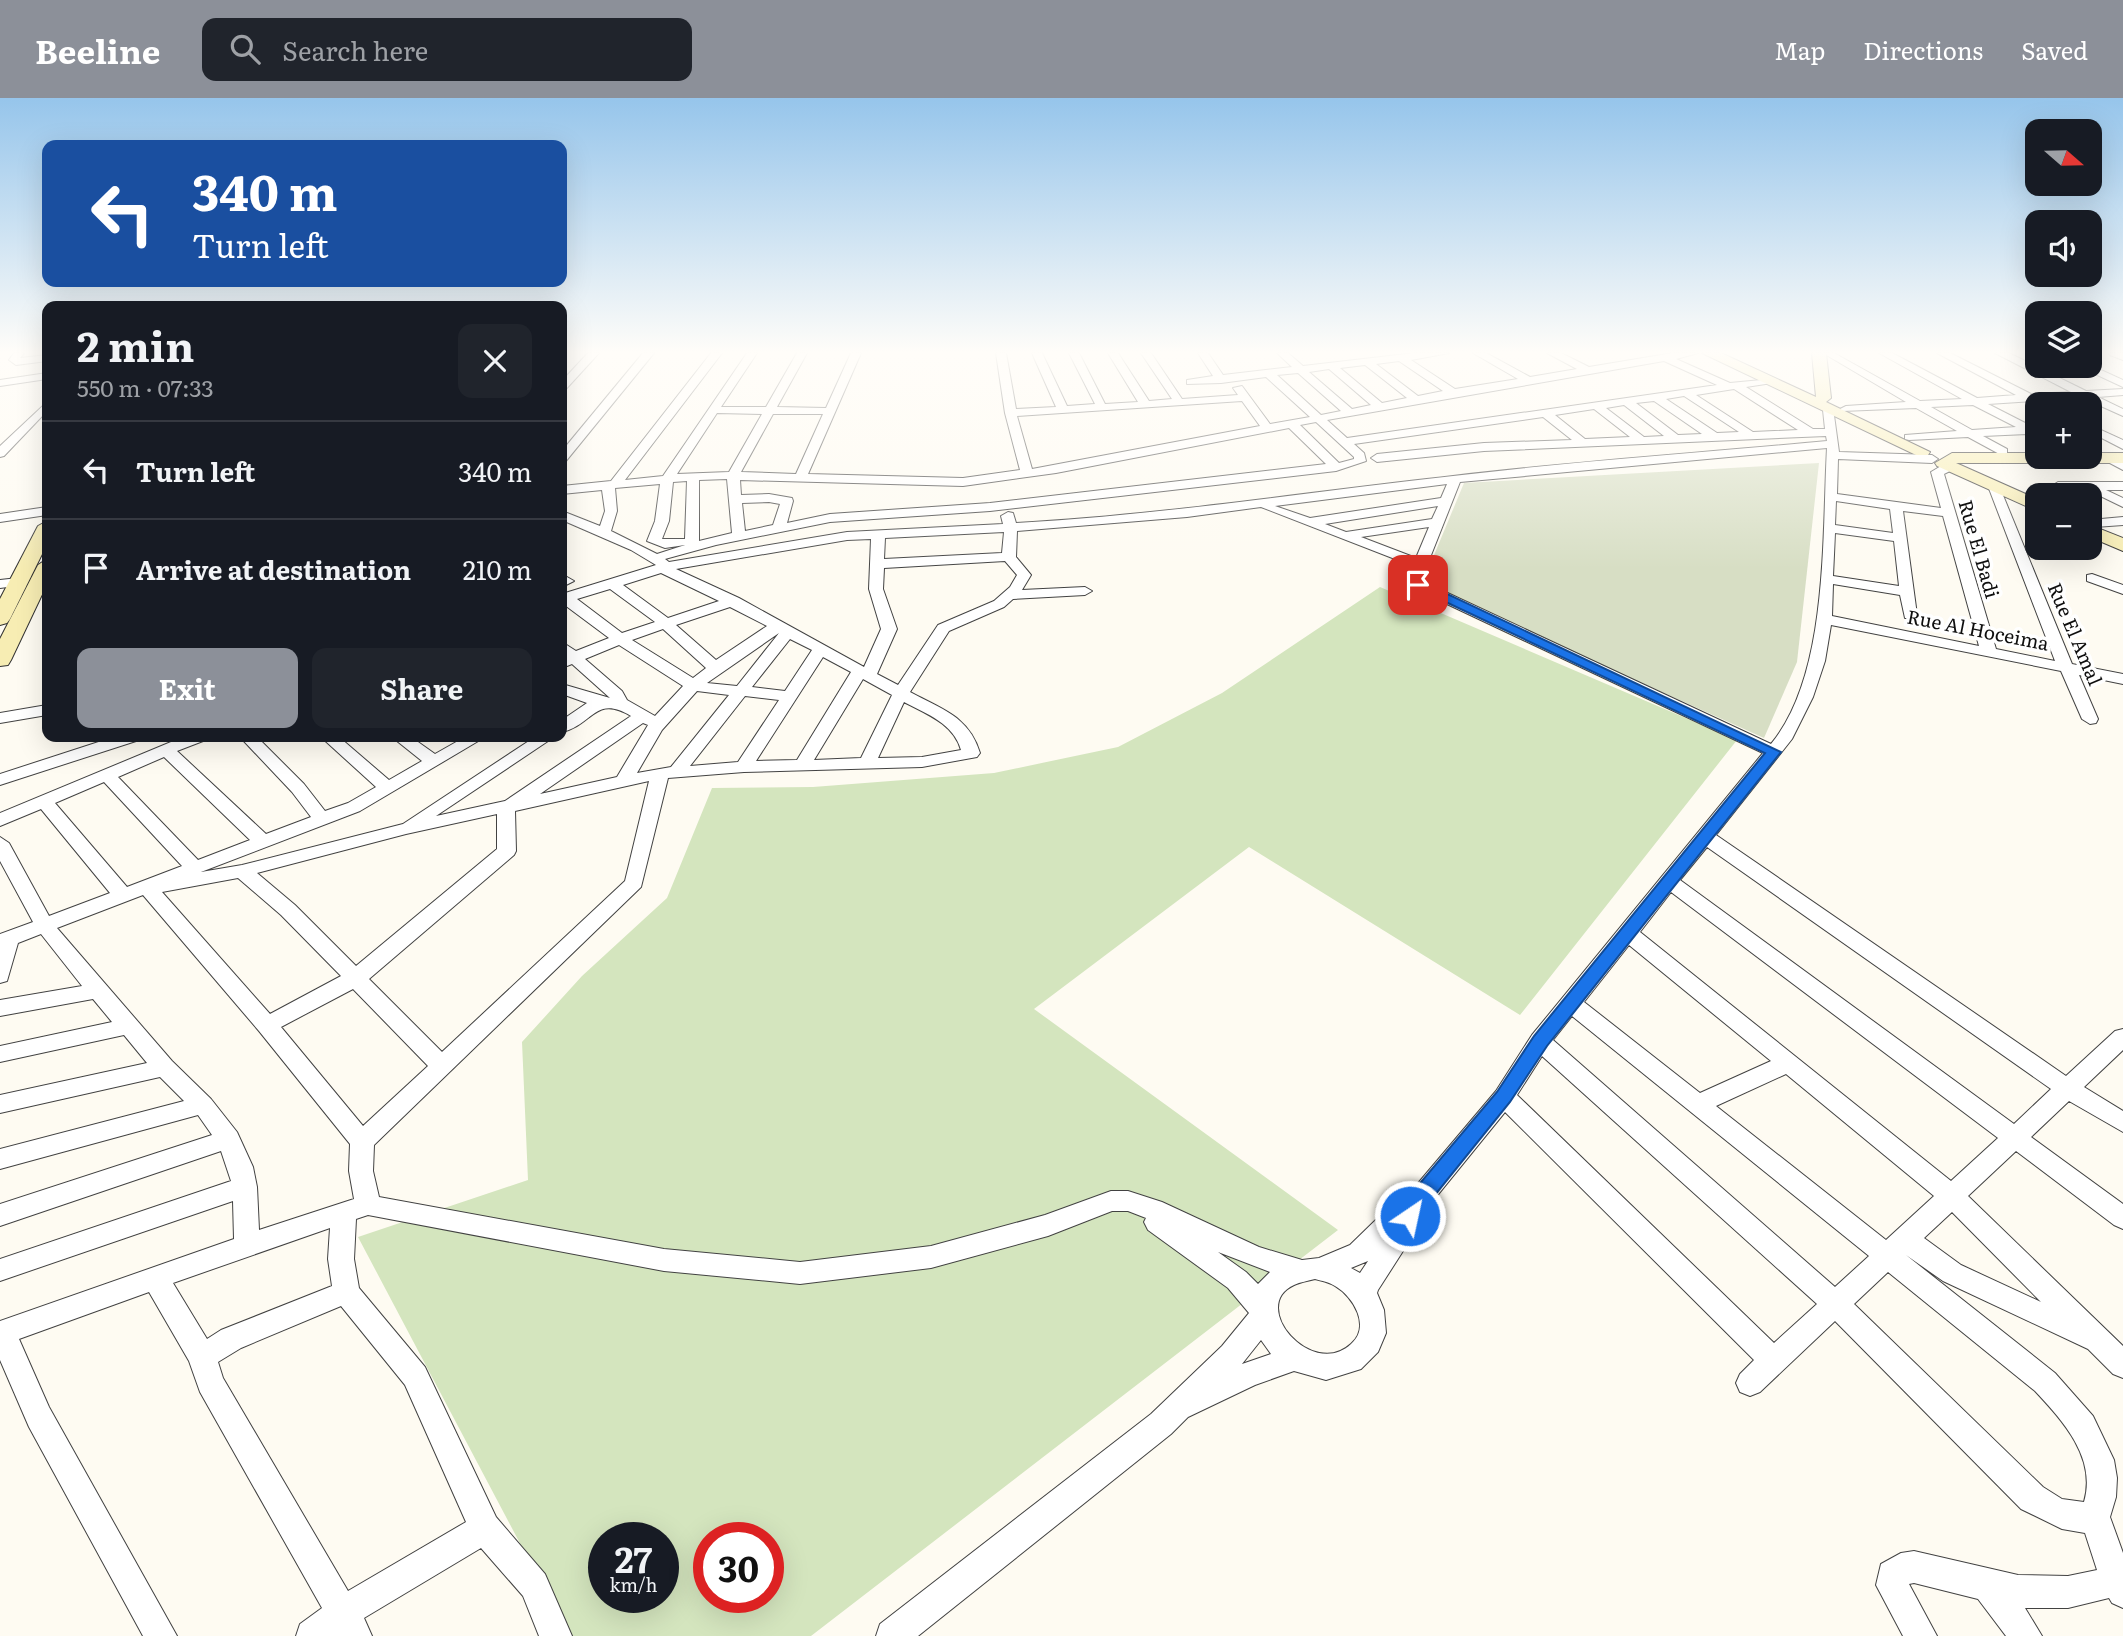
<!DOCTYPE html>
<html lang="en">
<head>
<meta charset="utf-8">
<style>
  body { margin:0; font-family:Literata,serif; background:#20242c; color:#f1f3f6; height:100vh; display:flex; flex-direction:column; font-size:26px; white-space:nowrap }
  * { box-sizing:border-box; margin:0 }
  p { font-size:23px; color:#9ea1a6 }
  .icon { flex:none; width:38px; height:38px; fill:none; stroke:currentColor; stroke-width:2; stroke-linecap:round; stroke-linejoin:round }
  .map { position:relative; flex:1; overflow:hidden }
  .panel { position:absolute; left:42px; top:203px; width:525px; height:441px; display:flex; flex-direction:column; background:#171b24; border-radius:14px; box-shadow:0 7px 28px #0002 }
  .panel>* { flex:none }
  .hud { position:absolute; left:42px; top:42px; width:525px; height:147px; border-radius:14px; box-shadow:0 7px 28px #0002; background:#1a4fa0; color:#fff; overflow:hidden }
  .needle { width:46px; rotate:110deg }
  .controls { position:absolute; left:2025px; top:21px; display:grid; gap:14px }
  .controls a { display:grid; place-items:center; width:77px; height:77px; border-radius:14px; background:#171b24; box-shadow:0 7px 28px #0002; font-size:35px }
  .speed { position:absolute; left:588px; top:1424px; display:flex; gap:14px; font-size:35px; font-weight:700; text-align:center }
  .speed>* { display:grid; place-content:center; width:91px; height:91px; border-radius:50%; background:#171b24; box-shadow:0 7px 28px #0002; line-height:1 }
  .speed small { font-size:18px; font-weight:400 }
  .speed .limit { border:10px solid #d22; background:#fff; color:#111 }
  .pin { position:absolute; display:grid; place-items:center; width:60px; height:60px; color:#fff; margin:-30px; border-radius:14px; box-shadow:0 4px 10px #0006 }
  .me { position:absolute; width:77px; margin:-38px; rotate:34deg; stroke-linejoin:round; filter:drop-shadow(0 0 5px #0008) }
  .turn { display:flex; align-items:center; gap:24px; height:147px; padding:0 35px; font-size:32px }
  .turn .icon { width:91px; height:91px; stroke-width:2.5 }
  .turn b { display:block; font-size:49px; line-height:60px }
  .round { display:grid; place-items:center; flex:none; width:74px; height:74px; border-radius:14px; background:#20242c }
  .summary { display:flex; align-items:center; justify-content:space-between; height:119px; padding:0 35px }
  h1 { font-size:42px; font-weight:700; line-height:52px }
  .primary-button { display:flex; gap:14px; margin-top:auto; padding:14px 35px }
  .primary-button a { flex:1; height:80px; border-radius:14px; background:#8c9099; color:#fff; font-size:28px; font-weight:700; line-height:80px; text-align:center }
  .primary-button a+a { background:#20242c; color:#f1f3f6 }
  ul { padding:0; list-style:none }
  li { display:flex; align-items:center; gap:21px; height:98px; padding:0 35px; border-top:2px solid #363941 }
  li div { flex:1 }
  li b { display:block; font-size:26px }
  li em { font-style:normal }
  header { display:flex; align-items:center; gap:42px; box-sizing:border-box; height:98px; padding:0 35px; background:#8c9099; color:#fff }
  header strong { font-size:33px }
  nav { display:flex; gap:38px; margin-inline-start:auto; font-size:24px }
  .search { width:490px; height:63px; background:#20242c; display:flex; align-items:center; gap:18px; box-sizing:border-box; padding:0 24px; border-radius:14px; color:#9ea1a6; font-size:26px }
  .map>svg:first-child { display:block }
  .green { fill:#d4e5be; fill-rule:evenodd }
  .cemetery { fill:#d7dec4 }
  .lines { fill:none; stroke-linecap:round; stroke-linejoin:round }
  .street-casing { stroke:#424242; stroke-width:2 }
  .secondary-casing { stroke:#313131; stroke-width:2 }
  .street { fill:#fff; fill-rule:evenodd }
  .secondary { fill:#f7edb3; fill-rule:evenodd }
  .route { fill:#1a73e8; stroke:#114b97; stroke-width:2 }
  .labels { text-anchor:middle; stroke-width:7; stroke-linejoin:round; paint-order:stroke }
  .far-street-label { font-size:19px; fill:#0f0f0f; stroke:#fff }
</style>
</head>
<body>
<header>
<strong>Beeline</strong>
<div class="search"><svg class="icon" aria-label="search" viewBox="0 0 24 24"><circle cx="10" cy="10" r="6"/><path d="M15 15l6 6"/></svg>Search here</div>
<nav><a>Map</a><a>Directions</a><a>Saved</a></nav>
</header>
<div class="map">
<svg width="2123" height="1538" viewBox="0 0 2123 1538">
  <rect width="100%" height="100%" fill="#fefbf2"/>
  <!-- green -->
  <path class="green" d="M 1380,489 L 1737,642 L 1520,917 L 1249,749 L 1034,911 L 1338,1132 L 811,1538 L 569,1538 L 358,1139 L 528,1082 L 522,944 L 582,878 L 667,800 L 712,690 L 813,689 L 994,675 L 1118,649 L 1222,595 ZM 604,1440 L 663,1440 L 663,1500 L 604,1500 ZM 709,1440 L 768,1440 L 768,1500 L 709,1500 Z"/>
  <!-- cemetery -->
  <polygon class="cemetery" points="1819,365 1797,564 1764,640 1422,486 1464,385"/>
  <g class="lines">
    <!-- street casing -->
    <g class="street-casing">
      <g id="street">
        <polygon points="14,255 24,255 20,260 47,257 47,263 16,267 9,262"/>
        <polygon points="588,255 599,255 566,291 562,292 562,283"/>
        <polygon points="643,255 654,255 566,363 562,364 562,353"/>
        <path d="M 711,255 L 722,255 L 625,382 L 663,378 L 747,255 L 757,255 L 721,309 L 766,309 L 797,255 L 807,255 L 777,309 L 826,310 L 851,255 L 861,255 L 808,376 L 963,380 L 1020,372 L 1005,315 L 996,255 L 1006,255 L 1016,311 L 1056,309 L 1032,255 L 1042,255 L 1067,308 L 1095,306 L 1069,255 L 1079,255 L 1105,306 L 1138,304 L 1108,255 L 1118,255 L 1149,303 L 1172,301 L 1141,255 L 1151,255 L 1182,301 L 1238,297 L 1233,290 L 1242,288 L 1270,326 L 1310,319 L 1266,279 L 1221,285 L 1187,286 L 1187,282 L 1213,278 L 1198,255 L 1208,255 L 1223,277 L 1292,269 L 1277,255 L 1288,255 L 1303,268 L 1415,255 L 1449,255 L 1411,262 L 1455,291 L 1518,281 L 1473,255 L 1486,255 L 1530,279 L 1577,271 L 1547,255 L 1561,255 L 1589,269 L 1673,255 L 1698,255 L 1676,261 L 1730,285 L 1772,281 L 1772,285 L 1746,289 L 1813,331 L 1825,331 L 1823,312 L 1833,310 L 1839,354 L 1932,357 L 1938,361 L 1932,365 L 1838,361 L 1837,396 L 1941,410 L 1931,374 L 1946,365 L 1954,365 L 1954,371 L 1944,376 L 1996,551 L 2055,563 L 1988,388 L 1994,384 L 1998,385 L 2072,566 L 2123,576 L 2123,586 L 2079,577 L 2098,621 L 2096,625 L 2090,626 L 2082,621 L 2061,573 L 1831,527 L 1825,563 L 1813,599 L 1792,641 L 1716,737 L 2066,978 L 2115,933 L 2123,931 L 2123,952 L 2084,989 L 2123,1013 L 2123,1034 L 2069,1003 L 2031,1039 L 2123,1106 L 2123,1131 L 2114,1127 L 2016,1053 L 1968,1098 L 2123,1248 L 2123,1280 L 2113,1276 L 2088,1251 L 1943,1183 L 1906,1157 L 2055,1275 L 2093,1318 L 2114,1362 L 2117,1380 L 2116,1399 L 2110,1419 L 2123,1455 L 2123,1510 L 2112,1505 L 2109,1500 L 2068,1510 L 2025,1510 L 2042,1538 L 2006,1538 L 1978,1501 L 1914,1485 L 1909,1486 L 1937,1538 L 1903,1538 L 1876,1487 L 1881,1466 L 1901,1455 L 1914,1453 L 2018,1477 L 2068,1478 L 2097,1472 L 2085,1435 L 2062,1431 L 2021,1411 L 1835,1223 L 1760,1294 L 1750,1298 L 1740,1294 L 1736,1285 L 1740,1276 L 1754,1262 L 1505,1014 L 1423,1115 L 1412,1139 L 1378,1192 L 1377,1195 L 1384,1212 L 1386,1235 L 1378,1254 L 1361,1271 L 1326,1282 L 1294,1273 L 1255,1287 L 1188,1319 L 1171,1336 L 918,1538 L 876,1538 L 880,1526 L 1151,1316 L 1222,1248 L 1249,1215 L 1228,1190 L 1148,1132 L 1144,1124 L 1146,1120 L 1128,1113 L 1112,1113 L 1048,1138 L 931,1170 L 800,1186 L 664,1173 L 368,1117 L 356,1121 L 354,1161 L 359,1190 L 425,1269 L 496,1419 L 545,1476 L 572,1538 L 539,1538 L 523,1498 L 481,1450 L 364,1520 L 372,1538 L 296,1538 L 300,1526 L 322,1510 L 200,1294 L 189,1263 L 149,1194 L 19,1241 L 49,1309 L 177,1538 L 143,1538 L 29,1329 L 0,1262 L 0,1223 L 234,1141 L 233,1103 L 0,1183 L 0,1161 L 231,1083 L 221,1053 L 0,1128 L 0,1106 L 212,1037 L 198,1017 L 0,1071 L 0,1051 L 184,1003 L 160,979 L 0,1015 L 0,997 L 147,965 L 124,937 L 0,964 L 0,948 L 112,924 L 93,901 L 0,918 L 0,902 L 82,888 L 41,836 L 18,845 L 7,883 L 0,885 L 0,836 L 33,824 L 0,763 L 0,739 L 9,745 L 49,818 L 110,795 L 41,711 L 0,728 L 0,715 L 183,639 L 205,639 L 203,643 L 177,653 L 266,736 L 311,719 L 292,694 L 240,639 L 257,639 L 304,686 L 325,713 L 348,705 L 376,689 L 321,639 L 339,639 L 389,682 L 422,663 L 392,639 L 411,639 L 435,656 L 465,639 L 485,639 L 360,713 L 201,774 L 242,767 L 403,726 L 535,639 L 554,639 L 436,718 L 505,703 L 631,618 C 595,596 593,627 562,634 L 562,622 L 587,605 L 562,596 L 562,586 L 610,600 L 572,566 L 562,570 L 562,544 L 576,553 L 609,540 L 562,505 L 562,496 L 656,467 L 631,452 L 562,422 L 562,413 L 600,428 L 605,413 L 602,392 L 562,396 L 562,388 L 611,383 ZM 1399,263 L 1443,293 L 1418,298 L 1376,266 ZM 1664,263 L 1717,287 L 1347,340 L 1327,322 ZM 1365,267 L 1407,300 L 1382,305 L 1340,270 ZM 1329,271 L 1371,307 L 1352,311 L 1309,274 ZM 1298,275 L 1341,313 L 1321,317 L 1277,277 ZM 1734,291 L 1798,332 L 1753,334 L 1696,297 ZM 1684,298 L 1739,334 L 1717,335 L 1666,301 ZM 1242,303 L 1260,328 L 1032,371 L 1017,318 ZM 1654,303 L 1702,336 L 1678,337 L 1636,305 ZM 1624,307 L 1664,338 L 1644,339 L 1606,310 ZM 1594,311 L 1630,339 L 1585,341 L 1555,317 ZM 717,315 L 762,316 L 729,374 L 677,376 ZM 773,316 L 823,316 L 796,376 L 741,374 ZM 1543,319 L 1572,342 L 1484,345 L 1377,356 L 1371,360 L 1377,364 L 1484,353 L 1826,338 L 1827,343 C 1702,355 1577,363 1453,378 C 1307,394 1163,417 1016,425 L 1013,415 L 1008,414 L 1001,418 L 1003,426 L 847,434 L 669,464 L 665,461 L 716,447 L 830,424 L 990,413 L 1336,373 L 1366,363 L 1364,355 L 1354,346 ZM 1316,324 L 1354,359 L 1354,361 L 1339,365 L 1300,327 ZM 1289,330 L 1326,366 L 990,405 L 830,416 L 787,425 L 793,403 L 792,400 L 769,396 L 741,397 L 740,382 L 963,388 L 1056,375 ZM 1827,350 C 1822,437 1829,576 1771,646 L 1424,484 L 1422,480 L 1460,384 ZM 727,381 L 732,435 L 699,443 L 699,382 ZM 687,383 L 685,441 L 662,441 L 669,423 L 673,384 ZM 660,386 L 655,423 L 647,443 L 665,450 L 685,447 L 657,456 L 611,433 L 617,413 L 615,390 ZM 1447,386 L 1441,400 L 1310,420 L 1275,408 ZM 1836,403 L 1890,411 L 1893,435 L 1835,427 ZM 769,404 L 780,406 L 773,427 L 745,433 L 742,405 ZM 1438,408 L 1432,421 L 1346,434 L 1325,426 ZM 1261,409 L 1413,468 L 1408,480 L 1413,490 L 1763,655 L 1532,937 L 1496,993 L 1403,1103 L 1385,1113 L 1350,1147 L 1319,1160 L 1302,1162 L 1259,1149 L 1162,1104 L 1128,1093 L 1111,1093 L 1045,1117 L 931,1148 L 800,1164 L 664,1151 L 379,1099 L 373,1073 L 374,1047 L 641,789 L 668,680 L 744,674 L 922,669 L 977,659 L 980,655 C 969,618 941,611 910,594 L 949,533 L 1004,509 L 1013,501 L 1085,497 L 1092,493 L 1085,489 L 1022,492 L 1031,477 L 1016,459 L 1017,433 L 1187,419 ZM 1903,413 L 1943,418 L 1979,548 L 1832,518 L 1833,486 L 1900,497 L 1905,520 L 1915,520 L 1917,517 ZM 1429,429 L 1416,460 L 1361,439 ZM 1004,434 L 1002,455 L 884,461 L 885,440 ZM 1835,435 L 1894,443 L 1899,488 L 1833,478 ZM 871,441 L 869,491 L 881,531 L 864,569 L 739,500 L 676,471 L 847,442 ZM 1005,463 L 1017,477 L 1010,489 L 994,503 L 938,527 L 898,587 L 877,576 L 897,531 L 883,491 L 884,470 ZM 661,475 L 719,503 L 668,520 L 623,487 ZM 610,491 L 655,524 L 622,535 L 577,501 ZM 730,509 L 767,528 L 716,562 L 676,527 ZM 663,531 L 706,570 L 693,580 L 632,542 ZM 779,535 L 737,588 L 707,585 ZM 790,541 L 812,552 L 785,593 L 752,589 ZM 619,547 L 683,588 L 655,618 L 627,602 L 622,593 L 585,561 ZM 823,559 L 851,574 L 797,662 L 756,663 ZM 863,581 L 892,597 L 861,660 L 814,662 ZM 697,593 L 729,597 L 671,669 L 637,675 L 662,632 ZM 745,598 L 779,602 L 738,664 L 690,668 ZM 904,604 C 927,616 954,626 961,652 L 922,659 L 878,660 ZM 643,625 L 648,627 L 617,679 L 540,696 ZM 164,659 L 250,742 L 198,762 L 118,679 ZM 649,683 L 625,783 L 442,954 L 369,881 L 514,757 L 516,753 L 515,713 ZM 104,684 L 182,768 L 127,789 L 55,705 ZM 497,716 L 497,751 L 356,868 L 295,807 L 257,775 L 406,736 ZM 1707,749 L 2051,991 L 2014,1026 L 1680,782 ZM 238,780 L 281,817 L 341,878 L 270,916 L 162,794 ZM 1671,794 L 1998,1040 L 1951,1083 L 1640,834 ZM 143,797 L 259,933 L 350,1046 L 349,1073 L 354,1101 L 259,1132 L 257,1089 L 253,1069 L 237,1034 L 211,1001 L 172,963 L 57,830 ZM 1629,847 L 1771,963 L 1700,995 L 1584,904 ZM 353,891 L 428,968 L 363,1028 L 281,929 ZM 1572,918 L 1869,1158 L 1835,1189 L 1553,942 ZM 1542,958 L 1817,1206 L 1774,1245 L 1517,997 ZM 1786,976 L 1934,1098 L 1886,1142 L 1716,1008 ZM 1952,1114 L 2041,1204 L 1961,1167 L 1924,1140 ZM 330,1130 L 328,1161 L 332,1188 L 221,1232 L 207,1241 L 173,1185 ZM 1218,1154 L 1270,1174 L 1258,1186 L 1246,1174 ZM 1368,1163 L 1360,1175 L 1351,1170 ZM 1888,1174 L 2035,1293 C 2063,1323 2097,1360 2084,1404 L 2062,1401 L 2043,1389 L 1854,1206 ZM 1315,1181 C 1322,1183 1329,1184 1335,1188 C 1354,1199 1371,1229 1351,1246 C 1312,1282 1248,1208 1294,1187 C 1300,1184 1308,1183 1315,1181 ZM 341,1208 L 405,1287 L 466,1424 L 348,1493 L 223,1280 L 218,1264 L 241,1250 ZM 1261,1242 L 1271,1256 L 1242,1266 Z"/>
        <path d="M 1823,255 L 1834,255 L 1920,303 L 1962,301 L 1879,255 L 1892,255 L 1977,300 L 2016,297 L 1937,255 L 1950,255 L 2031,296 L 2071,294 L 1995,255 L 2009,255 L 2086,293 L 2123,291 L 2123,297 L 2098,299 L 2123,311 L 2123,318 L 2083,300 L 1988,306 L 2037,331 L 2037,339 L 2027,336 L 1983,338 L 2007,351 L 2007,357 L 2003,358 L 1968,339 L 1909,342 L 1905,341 L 1905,337 L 1957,333 L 1916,310 L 1842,313 L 1840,311 L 1846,308 L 1906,304 ZM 1973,307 L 2016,329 L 1972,332 L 1931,309 Z"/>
        <polygon points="2109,255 2123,255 2123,262 2110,257"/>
        <polygon points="2090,267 2123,282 2123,289 2078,268"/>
        <polygon points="47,275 47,281 0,288 0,282"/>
        <polygon points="47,304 47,313 4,358 0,359 0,348"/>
        <polygon points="2090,327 2123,342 2123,351 2090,334"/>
        <polygon points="2110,356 2123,363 2123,372 2106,363 2104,360"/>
        <polygon points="2058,384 2123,384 2123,392 2106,392 2123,400 2123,409 2088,392 2054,391 2052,388"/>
        <polygon points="47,409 47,417 0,424 0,416"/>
        <polygon points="2123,419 2123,427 2095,429 2090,427 2090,422"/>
        <polygon points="2092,476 2123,487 2123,496 2087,483 2087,477"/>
        <polygon points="567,479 574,483 562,489 562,480"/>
        <polygon points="18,480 23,481 23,487 0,490 0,482"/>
        <polygon points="47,607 47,617 0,625 0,615"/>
        <polygon points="114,639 138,639 136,643 0,687 0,676"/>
      </g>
    </g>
    <!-- secondary casing -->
    <g class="secondary-casing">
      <g id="secondary">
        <polygon points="1702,255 1721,255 1816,299 1812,255 1826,255 1831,300 1826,304 1930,354 1928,357 1916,357"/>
        <polygon points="1952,355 2037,355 2037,359 2090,359 2090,355 2123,355 2123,365 1956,365 2037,401 2037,413 1937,368 1935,365"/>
        <polygon points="47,423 47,446 10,521 7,525 0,527 0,501 38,428"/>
        <polygon points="2090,427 2123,440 2123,453 2090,439"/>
        <polygon points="47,461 47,486 11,562 8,567 0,568 0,541 38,467"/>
      </g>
    </g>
    <!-- street -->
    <use href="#street" class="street"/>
    <!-- secondary -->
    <use href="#secondary" class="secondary"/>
  </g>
  <!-- sky -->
  <linearGradient id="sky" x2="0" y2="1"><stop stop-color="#96c5eb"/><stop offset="0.54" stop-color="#fffdf9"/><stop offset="1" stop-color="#fffdf9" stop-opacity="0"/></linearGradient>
  <rect width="2123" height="471" fill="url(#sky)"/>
  <!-- route -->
  <polygon class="route" points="1414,484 1422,484 1781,654 1547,948 1510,1004 1422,1113 1417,1124 1410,1126 1402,1124 1399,1118 1405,1103 1497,994 1534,938 1765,655 1414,489"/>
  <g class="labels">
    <!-- far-street labels -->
    <g class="far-street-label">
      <text transform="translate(1979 451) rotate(74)" y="7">Rue El Badi</text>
      <text transform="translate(1978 532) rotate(11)" y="7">Rue Al Hoceima</text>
      <text transform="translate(2075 536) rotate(67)" y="7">Rue El Amal</text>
    </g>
  </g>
</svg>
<div class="controls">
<a><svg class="needle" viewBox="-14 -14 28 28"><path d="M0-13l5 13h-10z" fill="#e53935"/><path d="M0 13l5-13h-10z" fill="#9ea1a6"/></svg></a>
<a><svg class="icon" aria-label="sound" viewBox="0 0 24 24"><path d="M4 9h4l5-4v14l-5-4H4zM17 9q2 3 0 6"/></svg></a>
<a><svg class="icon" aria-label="layers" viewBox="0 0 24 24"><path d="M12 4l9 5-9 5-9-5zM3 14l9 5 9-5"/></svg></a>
<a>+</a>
<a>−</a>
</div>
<div class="speed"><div>27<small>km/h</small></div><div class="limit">30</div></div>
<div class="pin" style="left:1418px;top:487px;background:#d93025"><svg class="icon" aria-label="arrive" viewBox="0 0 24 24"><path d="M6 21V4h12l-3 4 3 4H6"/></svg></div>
<svg class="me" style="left:1410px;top:1118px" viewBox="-20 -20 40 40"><circle r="17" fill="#1a73e8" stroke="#fff" stroke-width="3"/><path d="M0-11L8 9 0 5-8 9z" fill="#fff"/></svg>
<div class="hud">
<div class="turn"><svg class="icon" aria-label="left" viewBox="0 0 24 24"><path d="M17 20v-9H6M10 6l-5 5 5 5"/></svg><div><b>340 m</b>Turn left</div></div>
</div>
<section class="panel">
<div class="summary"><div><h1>2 min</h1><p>550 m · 07:33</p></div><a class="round"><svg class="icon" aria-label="close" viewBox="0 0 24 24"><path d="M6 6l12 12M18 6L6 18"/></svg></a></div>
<ul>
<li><svg class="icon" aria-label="left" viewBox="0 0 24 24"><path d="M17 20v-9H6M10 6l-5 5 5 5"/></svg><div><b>Turn left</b></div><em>340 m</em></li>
<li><svg class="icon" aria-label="arrive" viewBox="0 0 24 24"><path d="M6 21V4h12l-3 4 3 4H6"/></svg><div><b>Arrive at destination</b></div><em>210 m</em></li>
</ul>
<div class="primary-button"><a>Exit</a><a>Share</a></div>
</section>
</div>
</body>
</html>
